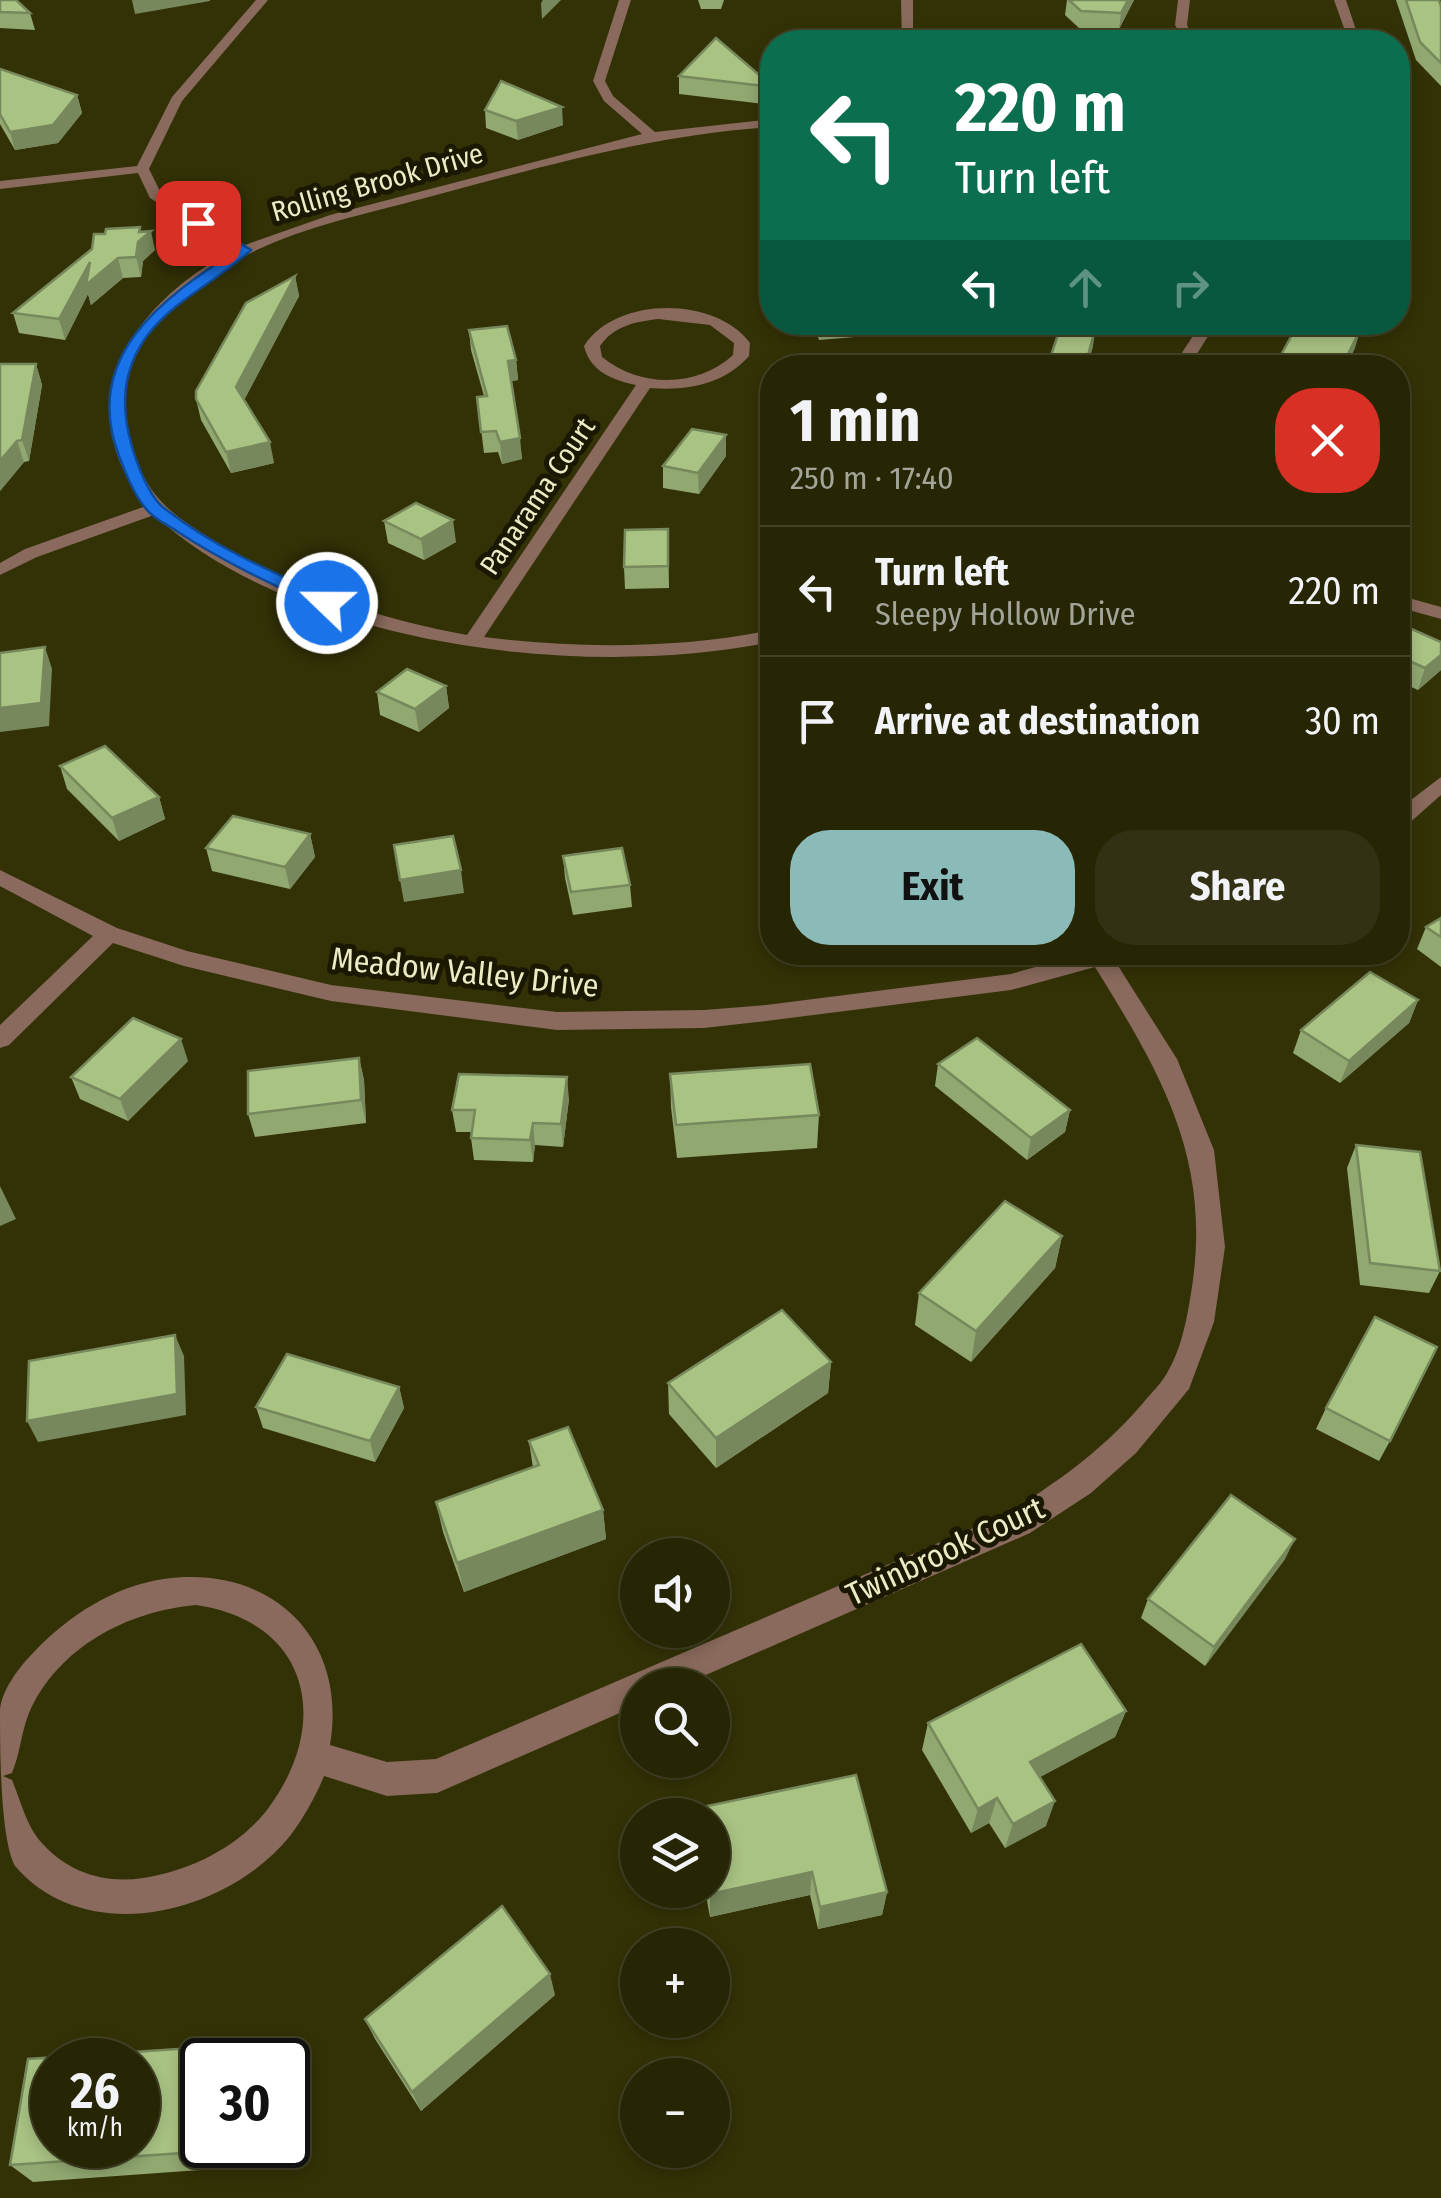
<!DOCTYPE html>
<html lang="en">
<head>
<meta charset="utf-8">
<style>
  body { margin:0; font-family:"Fira Sans Condensed",sans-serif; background:#323113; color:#f1f3f6; height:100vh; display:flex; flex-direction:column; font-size:38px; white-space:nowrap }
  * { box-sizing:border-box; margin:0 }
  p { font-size:32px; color:#a4a59a }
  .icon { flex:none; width:55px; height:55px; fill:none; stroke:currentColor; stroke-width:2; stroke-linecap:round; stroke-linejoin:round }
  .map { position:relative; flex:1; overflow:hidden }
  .side { position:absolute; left:760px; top:355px; width:650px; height:610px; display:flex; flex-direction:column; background:#262504; border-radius:40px; box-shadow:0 5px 15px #0003,0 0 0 2px #424226 }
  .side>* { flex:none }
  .banner { position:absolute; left:760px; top:30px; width:650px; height:305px; border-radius:40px; box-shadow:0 5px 15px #0003,0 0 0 2px #424226; background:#0b6e4f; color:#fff; overflow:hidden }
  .fabs { position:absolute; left:620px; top:1538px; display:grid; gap:20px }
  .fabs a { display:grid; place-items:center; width:110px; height:110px; border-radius:50%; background:#262504; box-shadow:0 5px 15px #0003,0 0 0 2px #424226; font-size:50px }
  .speed { position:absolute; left:30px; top:2038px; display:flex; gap:20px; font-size:50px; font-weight:700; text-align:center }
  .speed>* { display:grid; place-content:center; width:130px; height:130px; border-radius:50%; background:#262504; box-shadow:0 5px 15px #0003,0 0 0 2px #424226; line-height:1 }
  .speed small { font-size:25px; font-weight:400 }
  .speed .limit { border:5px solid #111; border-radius:15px; background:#fff; color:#111 }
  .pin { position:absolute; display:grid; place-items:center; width:85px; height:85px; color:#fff; margin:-42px; border-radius:20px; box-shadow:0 5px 15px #0006 }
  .me { position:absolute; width:110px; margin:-55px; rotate:292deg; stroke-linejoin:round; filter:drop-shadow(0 0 8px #0008) }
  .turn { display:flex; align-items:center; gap:35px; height:210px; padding:0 30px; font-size:45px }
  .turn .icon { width:130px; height:130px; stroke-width:2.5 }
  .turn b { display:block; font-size:70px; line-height:85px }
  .lanes { display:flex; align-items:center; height:95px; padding:0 30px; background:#0003; justify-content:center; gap:50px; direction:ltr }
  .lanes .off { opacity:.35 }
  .round { display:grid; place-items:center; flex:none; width:105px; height:105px; border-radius:40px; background:#323113 }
  .overview { display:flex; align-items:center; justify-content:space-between; height:170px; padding:0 30px }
  h1 { font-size:60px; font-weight:700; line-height:75px }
  .primary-button { display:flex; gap:20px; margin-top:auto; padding:20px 30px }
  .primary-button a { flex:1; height:115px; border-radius:40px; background:#8bbbb9; color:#111; font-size:40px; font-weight:700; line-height:115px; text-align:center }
  .primary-button a+a { background:#323113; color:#f1f3f6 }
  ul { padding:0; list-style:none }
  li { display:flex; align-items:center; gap:30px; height:130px; padding:0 30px; border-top:2px solid #424226 }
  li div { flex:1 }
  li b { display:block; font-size:38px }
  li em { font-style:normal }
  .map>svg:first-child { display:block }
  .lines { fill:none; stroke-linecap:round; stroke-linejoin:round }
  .minor { fill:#896a5c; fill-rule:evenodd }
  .wall { fill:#91a871 }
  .shaded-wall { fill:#76885c }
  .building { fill:#a9c383; stroke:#76885c; stroke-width:2.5; fill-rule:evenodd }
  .route { fill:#1a73e8; stroke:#114b97; stroke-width:2.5 }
  .labels { text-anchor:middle; stroke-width:10; stroke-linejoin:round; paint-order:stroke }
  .far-street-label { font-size:28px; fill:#ecebc5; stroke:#1a1800 }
  .street-label { font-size:32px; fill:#ecebc5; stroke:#1a1800 }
</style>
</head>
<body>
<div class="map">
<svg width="1441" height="2198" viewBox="0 0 1441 2198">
  <rect width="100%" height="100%" fill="#333106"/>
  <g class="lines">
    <!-- minor -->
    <g class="minor">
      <path d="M 256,0 L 268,0 L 182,101 L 149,169 L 161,193 L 245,245 L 330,215 L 642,134 L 604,101 L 593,81 L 619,0 L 631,0 L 605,81 L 613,96 L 655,132 L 772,119 L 772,127 C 652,135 541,167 425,198 C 355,217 280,231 219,271 C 171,302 123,347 125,408 C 127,439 138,475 159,499 C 174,516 194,528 213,540 C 291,590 376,618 467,635 L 636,385 C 612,380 590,371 584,346 C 616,296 715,296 750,343 L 749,356 C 723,385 687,391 650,388 L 484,637 C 577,649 680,649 772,630 L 772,642 C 585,680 301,648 154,515 L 37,557 L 0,575 L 0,563 L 25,549 L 146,506 C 64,401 133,303 234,250 L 150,198 L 138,173 L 0,189 L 0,181 L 137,166 L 172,97 ZM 658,319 L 710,325 L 734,343 L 733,355 C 697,388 640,388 602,357 L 600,346 C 614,326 634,322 658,319 Z"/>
      <polygon points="901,0 913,0 913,42 902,42"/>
      <polygon points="1178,0 1190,0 1187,25 1195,42 1185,42 1175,25"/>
      <polygon points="1334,0 1346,0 1360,42 1349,42"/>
      <polygon points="1202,322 1217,322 1188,368 1172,368"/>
      <polygon points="1398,595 1441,607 1441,619 1398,607"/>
      <polygon points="1441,777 1441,795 1406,826 1398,828 1398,810"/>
      <path d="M 0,870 L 117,928 L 187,951 L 331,985 L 557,1012 L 704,1010 L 766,1005 L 1011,974 L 1088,952 L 1130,952 L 1115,961 L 1177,1059 L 1214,1150 L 1225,1247 L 1214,1322 L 1189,1389 L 1136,1453 L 1091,1493 L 1030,1533 L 683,1685 L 638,1685 L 638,1705 L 437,1793 L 387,1796 L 324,1776 C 316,1796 303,1819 290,1836 C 228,1913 87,1950 15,1866 C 0,1838 0,1747 0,1710 C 2,1689 20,1666 34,1652 C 68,1616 114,1586 164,1579 C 272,1564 348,1639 330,1745 L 387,1762 L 436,1759 L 1008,1513 C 1059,1481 1104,1449 1143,1403 C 1151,1393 1161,1384 1167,1373 C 1181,1350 1187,1319 1191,1293 C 1213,1161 1162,1075 1095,967 L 1011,990 L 766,1021 L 704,1028 L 557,1030 L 331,1001 L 184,966 L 113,943 L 9,1045 L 0,1048 L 0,1025 L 93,936 L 0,886 ZM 196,1605 C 311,1622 332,1724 267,1810 C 237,1848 189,1871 143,1878 C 104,1884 67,1872 41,1842 C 27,1827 20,1799 12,1780 L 3,1776 L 12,1773 C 20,1754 21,1733 29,1713 C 58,1647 128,1611 196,1605 Z"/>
    </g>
  </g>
  <!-- wall -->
  <g class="wall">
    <polygon points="0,0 30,13 35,30 0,28"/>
    <polygon points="698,0 724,0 721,9 701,9"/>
    <polygon points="1067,0 1134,0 1119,29 1079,28 1065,15"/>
    <polygon points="1396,0 1439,0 1441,7 1441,86 1416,60"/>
    <polygon points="0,69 77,95 82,113 58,143 15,150 0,124"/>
    <polygon points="679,76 772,86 772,105 679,94"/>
    <polygon points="485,110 563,125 518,140 486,128"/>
    <polygon points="769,128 772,128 772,149 768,146"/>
    <polygon points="141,231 155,250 143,261 141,277 123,278 91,305 88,294 65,340 19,333 13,313 92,249 105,234"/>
    <polygon points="295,276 299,296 244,400 274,463 231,473 201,420 196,399"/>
    <polygon points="813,322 855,322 855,337 819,340"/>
    <polygon points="469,330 516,360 518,380 511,381 522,459 502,464 498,452 484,453 477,397 484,396 471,350"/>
    <polygon points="1093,346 1087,368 1047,368"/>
    <polygon points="36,364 42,385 29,461 24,462 0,491"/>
    <polygon points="726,435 726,456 699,494 663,488 663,466"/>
    <polygon points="384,521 456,542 424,560 388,543"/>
    <polygon points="668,529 669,588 625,589 624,567"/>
    <polygon points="1398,623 1441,642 1441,670 1418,690 1398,681"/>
    <polygon points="446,686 449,708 419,732 380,715 377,692"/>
    <polygon points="60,766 159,797 165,819 119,841 67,789"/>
    <polygon points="310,834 315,857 290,889 212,871 206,848"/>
    <polygon points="563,856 630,885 632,907 573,915 565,878"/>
    <polygon points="1441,918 1441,967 1417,949 1426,927"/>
    <polygon points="1418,1000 1409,1023 1340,1083 1293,1053 1301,1030"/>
    <polygon points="359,1058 364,1080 366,1123 255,1137 248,1114"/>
    <polygon points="188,1061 128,1121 80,1099 71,1077"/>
    <polygon points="938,1064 1070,1110 1065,1132 1027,1160 935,1086"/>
    <polygon points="670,1074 819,1115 817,1148 677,1158 671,1107"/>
    <polygon points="569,1099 563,1147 535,1145 533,1162 474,1160 471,1138 472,1132 456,1132 452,1110"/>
    <polygon points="1356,1145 1440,1271 1429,1293 1360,1285 1347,1168"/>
    <polygon points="1062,1236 1055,1268 971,1362 915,1325 919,1293"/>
    <polygon points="831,1362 828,1393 716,1468 669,1414 668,1383"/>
    <polygon points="399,1387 404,1408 375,1462 263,1428 256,1407"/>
    <polygon points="1326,1408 1390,1441 1379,1461 1316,1429"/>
    <polygon points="529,1441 603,1510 606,1539 464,1592 443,1532 436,1502 533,1468"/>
    <polygon points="1285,1559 1205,1666 1141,1618 1148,1599"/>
    <polygon points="1126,1711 1115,1737 1040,1777 1046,1826 1005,1848 989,1823 971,1833 922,1750 928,1723"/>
    <polygon points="856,1775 887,1892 882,1915 818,1929 810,1895 710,1917 705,1890 712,1890 712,1815 693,1815 693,1809"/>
    <polygon points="555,1995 421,2111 375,2039 365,2019"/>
    <polygon points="244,2145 242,2167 33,2182 10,2165"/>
  </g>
  <!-- shaded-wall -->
  <g class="shaded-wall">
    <polygon points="132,0 210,0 210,1 135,14"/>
    <polygon points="543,0 561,0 542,19 541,3"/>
    <polygon points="1128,0 1134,0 1119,29 1121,13"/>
    <polygon points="77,95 82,113 58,143 15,150 10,132"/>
    <polygon points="562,107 563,125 518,140 516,121"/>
    <polygon points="140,227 142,238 151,231 155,250 143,261 141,277 136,257"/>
    <polygon points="118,258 123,278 91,305 88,294 65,340 59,319 90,262"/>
    <polygon points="295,276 299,296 240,408 236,387"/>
    <polygon points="1096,326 1093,346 1086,368 1088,355"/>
    <polygon points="1361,328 1355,348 1346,368 1334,368"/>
    <polygon points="1080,354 1078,368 1071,368"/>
    <polygon points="516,360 518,380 510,381 508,361"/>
    <polygon points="36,364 42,385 29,461 22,440"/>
    <polygon points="726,435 726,456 699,494 698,473"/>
    <polygon points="520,438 522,459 502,464 500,442"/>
    <polygon points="17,441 24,462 0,491 0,461"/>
    <polygon points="270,442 274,463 231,473 226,452"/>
    <polygon points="453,520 456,542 424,560 421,539"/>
    <polygon points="45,647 52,669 49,726 0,732 0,708"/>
    <polygon points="1441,655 1441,670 1418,690 1425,668"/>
    <polygon points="446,686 449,708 419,732 415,709"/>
    <polygon points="159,797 165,819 119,841 112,818"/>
    <polygon points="310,834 315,857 290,889 285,867"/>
    <polygon points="461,870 464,893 404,902 400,880"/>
    <polygon points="1418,1000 1409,1023 1340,1083 1349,1061"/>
    <polygon points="181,1039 188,1061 128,1121 120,1099"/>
    <polygon points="359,1058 364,1080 366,1123 361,1100"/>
    <polygon points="567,1077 569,1099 563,1147 561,1124"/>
    <polygon points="1070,1110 1065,1132 1027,1160 1031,1138"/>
    <polygon points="533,1123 535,1145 533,1162 530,1140"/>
    <polygon points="0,1186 16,1219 0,1226"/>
    <polygon points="1062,1236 1055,1268 971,1362 976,1331"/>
    <polygon points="175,1335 184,1356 186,1415 38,1442 27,1421"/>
    <polygon points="831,1362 828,1393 716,1468 716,1438"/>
    <polygon points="399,1387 404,1408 375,1462 370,1441"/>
    <polygon points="603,1510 606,1539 464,1592 457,1563"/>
    <polygon points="1295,1539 1285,1559 1205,1666 1214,1647"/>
    <polygon points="1126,1711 1115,1737 1021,1787 1030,1762"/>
    <polygon points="997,1798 989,1823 971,1833 978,1809"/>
    <polygon points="1055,1801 1046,1826 1005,1848 1013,1824"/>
    <polygon points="812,1872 810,1895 710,1917 710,1894"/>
    <polygon points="887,1892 882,1915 818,1929 820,1907"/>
    <polygon points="550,1974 555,1995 421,2111 412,2092"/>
    <polygon points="238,2045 250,2060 236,2060"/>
    <polygon points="227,2145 244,2145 242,2167 226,2150"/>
  </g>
  <!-- building -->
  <g class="building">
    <polygon points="0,0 16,0 30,13 0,12"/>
    <polygon points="1069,0 1128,0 1121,13 1081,11"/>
    <polygon points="1406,0 1439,0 1441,7 1441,63 1420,42"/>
    <polygon points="716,38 772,86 772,87 679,76"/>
    <polygon points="0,69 77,95 53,125 10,132 0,114"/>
    <polygon points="501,81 562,107 516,121 485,110"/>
    <polygon points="140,227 139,232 151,231 138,242 136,257 118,258 86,285 90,262 59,319 13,313 92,249 94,234 105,234 106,229"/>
    <polygon points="295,276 236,387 270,442 226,452 196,399 196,391 246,303"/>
    <polygon points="1062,322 1096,326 1088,355 1080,354 1071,368 1047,368"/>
    <polygon points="1299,322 1340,322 1339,324 1361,328 1347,356 1334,368 1266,368 1281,355"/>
    <polygon points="507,326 516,360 508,361 520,438 500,442 496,431 481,432 477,397 487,396 469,330"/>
    <polygon points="0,364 36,364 22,440 17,441 0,461"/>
    <polygon points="692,429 726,435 698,473 663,466"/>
    <polygon points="416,503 453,520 421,539 384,521"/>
    <polygon points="668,529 668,566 624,567 625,530"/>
    <polygon points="1398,623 1441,642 1441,655 1425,668 1398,656"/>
    <polygon points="45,647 41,703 0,708 0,653"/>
    <polygon points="407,669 446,686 415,709 377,692"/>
    <polygon points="105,746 159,797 112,818 60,766"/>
    <polygon points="233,816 310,834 285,867 206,848"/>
    <polygon points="453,836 461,870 400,880 394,845"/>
    <polygon points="622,848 630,885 571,892 563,856"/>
    <polygon points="1441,918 1441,937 1426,927"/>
    <polygon points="1370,972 1418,1000 1349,1061 1301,1030"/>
    <polygon points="133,1018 181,1039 120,1099 71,1077"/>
    <polygon points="977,1038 1070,1110 1031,1138 938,1064"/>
    <polygon points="359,1058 361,1100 248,1114 248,1071"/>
    <polygon points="810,1064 819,1115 676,1125 670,1074"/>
    <polygon points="459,1074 567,1077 561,1124 533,1123 530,1140 471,1138 475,1110 452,1110"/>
    <polygon points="1356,1145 1420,1152 1440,1271 1370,1263"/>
    <polygon points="1005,1201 1062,1236 976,1331 919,1293"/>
    <polygon points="782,1310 831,1362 716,1438 668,1383"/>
    <polygon points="1375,1317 1437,1347 1390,1441 1326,1408"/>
    <polygon points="175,1335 177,1394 27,1421 29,1361"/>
    <polygon points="287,1354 399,1387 370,1441 256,1407"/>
    <polygon points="568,1427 603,1510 457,1563 436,1502 539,1465 529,1441"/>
    <polygon points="1231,1495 1295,1539 1214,1647 1148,1599"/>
    <polygon points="1081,1644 1126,1711 1030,1762 1055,1801 1013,1824 997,1798 978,1809 928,1723"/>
    <polygon points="856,1775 887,1892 820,1907 812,1872 710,1894 709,1890 712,1890 712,1815 694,1815 693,1809"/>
    <polygon points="502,1906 550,1974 412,2092 365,2019"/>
    <path d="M 238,2045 L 236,2060 L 202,2060 L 202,2145 L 227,2145 L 226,2150 L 10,2165 L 28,2059 ZM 52,2060 L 138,2060 L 138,2145 L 52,2145 Z"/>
  </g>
  <!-- route -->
  <path class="route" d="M 193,220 L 202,220 L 251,250 C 219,280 179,297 150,332 C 116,375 121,422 140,470 C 145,482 153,500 164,508 C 215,548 274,573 333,599 L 333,607 L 321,607 C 271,584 224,562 178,532 C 168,525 154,519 147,510 C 134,495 126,474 119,456 C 81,357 162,298 236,251 L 193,226 Z"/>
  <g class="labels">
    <!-- far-street labels -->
    <g class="far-street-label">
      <text transform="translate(377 182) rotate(-16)" y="10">Rolling Brook Drive</text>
      <text transform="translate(537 496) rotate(-56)" y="10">Panarama Court</text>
    </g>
    <!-- street labels -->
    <g class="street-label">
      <text transform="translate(465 972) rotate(6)" y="11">Meadow Valley Drive</text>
      <text transform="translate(945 1551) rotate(-25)" y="11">Twinbrook Court</text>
    </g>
  </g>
</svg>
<div class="fabs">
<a><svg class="icon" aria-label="sound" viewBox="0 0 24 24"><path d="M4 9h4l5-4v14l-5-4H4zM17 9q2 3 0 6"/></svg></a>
<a><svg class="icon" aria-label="search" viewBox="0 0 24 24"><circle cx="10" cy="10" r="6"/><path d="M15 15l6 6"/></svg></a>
<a><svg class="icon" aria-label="layers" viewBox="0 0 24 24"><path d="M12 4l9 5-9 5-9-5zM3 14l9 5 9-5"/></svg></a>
<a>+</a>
<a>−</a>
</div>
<div class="speed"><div>26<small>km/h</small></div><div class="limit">30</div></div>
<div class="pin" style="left:198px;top:223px;background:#d93025"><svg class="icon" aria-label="arrive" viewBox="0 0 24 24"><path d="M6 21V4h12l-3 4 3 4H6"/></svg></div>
<svg class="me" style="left:327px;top:603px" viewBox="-20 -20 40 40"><circle r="17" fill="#1a73e8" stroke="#fff" stroke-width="3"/><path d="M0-11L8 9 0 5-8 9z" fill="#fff"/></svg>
<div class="banner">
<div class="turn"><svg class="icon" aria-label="left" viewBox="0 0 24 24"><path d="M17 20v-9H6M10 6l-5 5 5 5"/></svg><div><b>220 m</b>Turn left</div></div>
<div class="lanes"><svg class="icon" aria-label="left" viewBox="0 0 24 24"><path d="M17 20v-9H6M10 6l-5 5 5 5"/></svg><svg class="icon off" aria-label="ahead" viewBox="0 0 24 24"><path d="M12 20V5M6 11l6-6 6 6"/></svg><svg class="icon off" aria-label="right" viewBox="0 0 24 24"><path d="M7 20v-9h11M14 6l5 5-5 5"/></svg></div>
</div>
<section class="side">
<div class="overview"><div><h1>1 min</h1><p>250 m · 17:40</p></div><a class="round" style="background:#d93025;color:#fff"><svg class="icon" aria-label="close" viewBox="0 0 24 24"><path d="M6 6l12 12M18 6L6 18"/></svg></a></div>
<ul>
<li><svg class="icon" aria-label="left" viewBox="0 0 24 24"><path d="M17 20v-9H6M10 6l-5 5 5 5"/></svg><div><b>Turn left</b><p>Sleepy Hollow Drive</p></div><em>220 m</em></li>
<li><svg class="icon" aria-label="arrive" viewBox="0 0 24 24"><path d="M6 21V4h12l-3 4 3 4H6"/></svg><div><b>Arrive at destination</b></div><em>30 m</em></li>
</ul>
<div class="primary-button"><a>Exit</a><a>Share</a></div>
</section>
</div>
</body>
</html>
